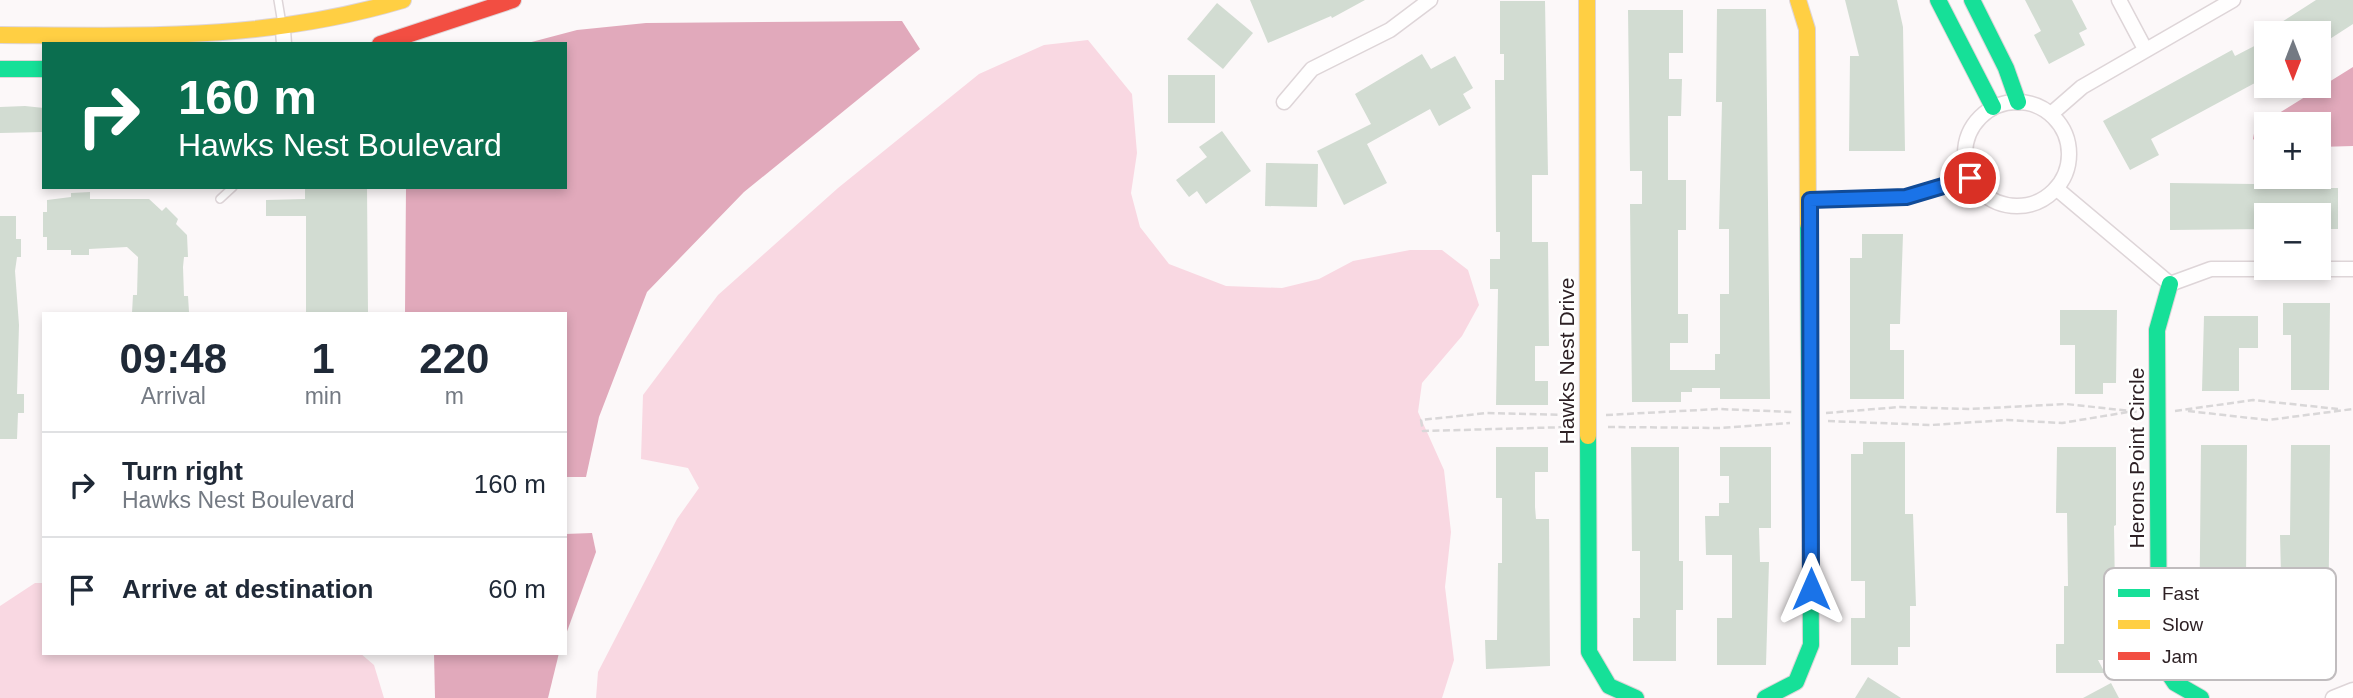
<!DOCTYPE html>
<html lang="en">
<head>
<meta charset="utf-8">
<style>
  body { margin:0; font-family:Helvetica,sans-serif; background:#f6f6f7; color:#1f2937; height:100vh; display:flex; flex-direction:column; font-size:26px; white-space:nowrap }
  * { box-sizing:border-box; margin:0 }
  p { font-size:23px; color:#747a83 }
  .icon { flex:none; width:38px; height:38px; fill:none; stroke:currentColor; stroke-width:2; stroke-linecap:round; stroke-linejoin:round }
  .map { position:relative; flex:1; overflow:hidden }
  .side { position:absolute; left:42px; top:312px; width:525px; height:343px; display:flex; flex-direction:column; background:#fff; border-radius:0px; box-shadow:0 4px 10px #0003 }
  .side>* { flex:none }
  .top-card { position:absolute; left:42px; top:42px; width:525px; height:147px; border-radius:0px; box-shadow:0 4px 10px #0003; background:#0b6e4f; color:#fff; overflow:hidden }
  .needle { width:46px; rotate:180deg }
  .buttons { position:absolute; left:2254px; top:21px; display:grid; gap:14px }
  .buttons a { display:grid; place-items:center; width:77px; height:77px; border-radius:0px; background:#fff; box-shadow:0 4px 10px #0003; font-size:35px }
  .pin { position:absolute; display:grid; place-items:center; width:60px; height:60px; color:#fff; margin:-30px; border:4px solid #fff; border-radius:50%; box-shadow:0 2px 7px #0007 }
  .me { position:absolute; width:77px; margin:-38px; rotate:0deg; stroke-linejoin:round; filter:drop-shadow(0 0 5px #0008) }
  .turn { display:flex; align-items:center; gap:24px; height:147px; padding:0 21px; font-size:32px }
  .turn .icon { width:91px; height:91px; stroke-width:2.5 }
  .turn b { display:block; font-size:49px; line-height:60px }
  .eta { display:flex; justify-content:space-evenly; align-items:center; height:119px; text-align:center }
  .eta b { font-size:42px; font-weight:700; line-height:49px }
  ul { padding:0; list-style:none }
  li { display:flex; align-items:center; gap:21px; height:105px; padding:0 21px; border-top:2px solid #e0e1e3 }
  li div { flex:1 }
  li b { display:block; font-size:26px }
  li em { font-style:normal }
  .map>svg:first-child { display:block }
  .green { fill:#f9d8e2 }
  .water { fill:#e1a9bb }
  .building { fill:#d2dcd2 }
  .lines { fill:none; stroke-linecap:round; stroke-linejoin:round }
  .lane-casing { stroke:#ded5d8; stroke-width:10 }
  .street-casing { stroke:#ded5d8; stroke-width:17 }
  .fast-casing { stroke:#ded5d8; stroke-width:18 }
  .slow-casing { stroke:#ded5d8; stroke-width:18 }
  .jam-casing { stroke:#ded5d8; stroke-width:18 }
  .path { stroke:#d9d7d8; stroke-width:2.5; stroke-dasharray:7 3.5; stroke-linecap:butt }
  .lane { stroke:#fffefe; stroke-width:7 }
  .street { stroke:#fffefe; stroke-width:14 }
  .fast { stroke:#16e098; stroke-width:16 }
  .slow { stroke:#ffcf43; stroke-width:16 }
  .jam { stroke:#f24e42; stroke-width:16 }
  .route-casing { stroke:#114b97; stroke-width:18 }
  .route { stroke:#1a73e8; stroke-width:12 }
  .labels { text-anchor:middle; stroke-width:5; stroke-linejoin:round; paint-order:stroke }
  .street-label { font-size:21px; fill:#2e2125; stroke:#fff }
  .key { fill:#fff; stroke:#c0bcbe; stroke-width:2 }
  .key-label { font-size:19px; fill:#2e2125 }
</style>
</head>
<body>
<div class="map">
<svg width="2353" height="698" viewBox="0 0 2353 698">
  <rect width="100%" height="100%" fill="#fcf8f9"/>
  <!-- green -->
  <g class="green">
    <polygon points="1088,40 1132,94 1137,153 1131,193 1140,227 1169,264 1226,286 1282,288 1319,279 1353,261 1410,250 1442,250 1468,270 1479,305 1462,336 1422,383 1418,412 1444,470 1451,532 1445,587 1454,660 1442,698 596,698 598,672 677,519 699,488 688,468 641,459 643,395 718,295 838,188 979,74 1044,45"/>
    <polygon points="35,583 44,583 44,653 360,653 374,665 384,698 0,698 0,606"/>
  </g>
  <!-- water -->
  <g class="water">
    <polygon points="902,21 920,49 744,192 647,292 599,417 586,477 565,477 565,313 405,313 406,187 565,187 565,44 524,44 577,30 646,23"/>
    <polygon points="2353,67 2353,146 2319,147 2319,124 2266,124 2266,149 2253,139 2255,128"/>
    <polygon points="592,533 596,552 565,637 565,534"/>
    <polygon points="434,653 559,653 548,698 435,698"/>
  </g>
  <!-- building -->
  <g class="building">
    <polygon points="1250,0 1365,0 1332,18 1331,16 1268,43"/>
    <polygon points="1845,0 1897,0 1903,27 1905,151 1849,151 1850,56 1859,56"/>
    <polygon points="2025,0 2072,0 2087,29 2079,33 2085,45 2049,64 2034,35 2041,31"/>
    <polygon points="2316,0 2353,0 2353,24 2319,46 2319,33 2282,33 2277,25"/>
    <polygon points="1500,1 1545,1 1548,175 1532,175 1532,242 1548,242 1549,346 1535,346 1535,381 1548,381 1548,405 1496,405 1498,289 1490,289 1490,259 1500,259 1500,232 1496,232 1495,80 1504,80 1504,54 1500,54"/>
    <polygon points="1217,3 1253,33 1223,69 1187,39"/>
    <polygon points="1717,9 1766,9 1770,399 1720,399 1720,388 1692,388 1692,392 1681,392 1681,402 1632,402 1630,204 1642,204 1642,171 1630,171 1628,10 1683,10 1683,53 1669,53 1669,79 1682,79 1681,116 1668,116 1668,180 1686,180 1686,230 1678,230 1678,314 1688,314 1688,343 1670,343 1670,370 1715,370 1715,354 1720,354 1720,294 1729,294 1729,229 1719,229 1722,102 1716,102"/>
    <polygon points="2266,40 2266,77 2151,139 2159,155 2130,170 2103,121 2232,50 2235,56"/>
    <polygon points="1422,54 1431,69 1455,56 1473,88 1463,94 1471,108 1439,126 1430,109 1367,144 1387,183 1344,205 1317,151 1371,124 1355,94"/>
    <rect x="1168" y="75" width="47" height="48"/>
    <polygon points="25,106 44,108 44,132 0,133 0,107"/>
    <polygon points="1222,131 1251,171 1206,204 1197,191 1189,197 1176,180 1207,157 1199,147"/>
    <polygon points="1266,163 1318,164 1317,207 1265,206"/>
    <polygon points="2255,177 2317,177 2317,188 2338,188 2338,229 2319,229 2319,215 2266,215 2266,229 2170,230 2170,183 2255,184"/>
    <polygon points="305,187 367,187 368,313 306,313 306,216 266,216 266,200 305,199"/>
    <polygon points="90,192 90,199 149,199 162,211 166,207 178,219 176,224 187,235 188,257 184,257 183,267 184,296 188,296 189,312 132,313 133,295 137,295 138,257 127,247 89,249 89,255 71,255 71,250 47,250 47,237 43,237 43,212 47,212 47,200 71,197 71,193"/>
    <polygon points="0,216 16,216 16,239 21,239 21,257 17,257 15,271 19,325 17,394 24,394 24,413 18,413 17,439 0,439"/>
    <polygon points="1862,234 1903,234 1900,324 1890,324 1890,350 1904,350 1904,399 1850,399 1850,258 1862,258"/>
    <polygon points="2283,303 2330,303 2329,390 2291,390 2291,335 2283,335"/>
    <polygon points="2060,310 2117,310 2116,383 2103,383 2103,394 2075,394 2075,345 2060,345"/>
    <polygon points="2204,316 2258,316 2258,348 2239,348 2239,391 2202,391"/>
    <polygon points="1863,442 1905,442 1905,514 1913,514 1916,606 1910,606 1910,647 1898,647 1898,665 1851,665 1851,618 1865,618 1865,581 1851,581 1851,454 1863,454"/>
    <polygon points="2201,445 2247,445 2246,579 2253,579 2254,658 2212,658 2211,647 2199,647"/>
    <polygon points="2291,445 2330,445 2328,657 2291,657 2291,614 2282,614 2280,535 2290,535"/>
    <polygon points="1496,447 1548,447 1548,472 1535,472 1535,507 1536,519 1549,519 1550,666 1486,669 1485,640 1497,640 1498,563 1502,563 1502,498 1496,498"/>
    <polygon points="1631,447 1679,447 1679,561 1683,561 1683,610 1676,610 1676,661 1633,661 1633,618 1640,618 1640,551 1632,551"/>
    <polygon points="1720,447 1771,447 1771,528 1759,528 1760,562 1769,562 1766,665 1717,665 1717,618 1732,618 1732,555 1706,555 1705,516 1719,516 1719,503 1729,503 1729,476 1720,476"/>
    <polygon points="2057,447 2116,447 2116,525 2114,526 2116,660 2098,660 2105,673 2056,673 2056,644 2064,644 2064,586 2068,586 2067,513 2056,513"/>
    <polygon points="1868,677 1901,698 1855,698"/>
    <polygon points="2111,683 2119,698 2083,698"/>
  </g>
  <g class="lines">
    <!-- lane casing -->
    <g class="lane-casing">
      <g id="lane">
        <polyline points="278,0 282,24"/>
        <polyline points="220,199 233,187"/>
      </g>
    </g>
    <!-- street casing -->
    <g class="street-casing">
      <g id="street">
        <polyline points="2119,0 2145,49"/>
        <polyline points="283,30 284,44"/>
        <circle cx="2017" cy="154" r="52"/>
        <polyline points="1284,102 1312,69 1390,30 1430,0"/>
        <polyline points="2051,114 2082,87 2233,0"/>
        <polyline points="2057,189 2170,284 2211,269 2353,269"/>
        <polyline points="1810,200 1906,197 1970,178"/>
        <polyline points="2333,698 2353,690"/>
      </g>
    </g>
    <!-- fast casing -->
    <g class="fast-casing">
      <g id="fast">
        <polyline points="1938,0 1993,107"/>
        <polyline points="1972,0 2006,68 2018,102"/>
        <polyline points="0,69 44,69"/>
        <polyline points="2170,284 2157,330 2159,659 2175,683 2201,698"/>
        <polyline points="1588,436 1589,652 1609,686 1636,698"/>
        <polyline points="1765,698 1796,682 1811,645 1808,224"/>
      </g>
    </g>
    <!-- slow casing -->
    <g class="slow-casing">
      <g id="slow">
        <polyline points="1587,0 1588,436"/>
        <polyline points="1798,0 1807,29 1808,224"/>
        <path d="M 0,35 C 141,36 266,41 403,0"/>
      </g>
    </g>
    <!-- jam casing -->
    <g class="jam-casing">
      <polyline id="jam" points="380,44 513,0"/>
    </g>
    <!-- path -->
    <g class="path">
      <polyline points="2175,411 2253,400 2338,409"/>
      <polyline points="2188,411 2268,420 2353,409"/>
      <polyline points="1826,413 1900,407 1970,409 2066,404 2140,412"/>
      <polyline points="1568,415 1487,413 1421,420 1423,431 1569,427"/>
      <polyline points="1606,415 1719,409 1792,412"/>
      <polyline points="1828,421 1931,425 2007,420 2062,423 2128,412"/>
      <polyline points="1608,427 1721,428 1790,423"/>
    </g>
    <!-- lane -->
    <use href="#lane" class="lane"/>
    <!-- street -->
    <use href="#street" class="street"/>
    <!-- fast -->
    <use href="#fast" class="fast"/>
    <!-- slow -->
    <use href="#slow" class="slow"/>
    <!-- jam -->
    <use href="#jam" class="jam"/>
  </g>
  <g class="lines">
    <!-- route casing -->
    <g class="route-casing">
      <polyline id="route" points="1811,589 1810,200 1906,197 1970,178"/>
    </g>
    <!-- route -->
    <use href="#route" class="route"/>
  </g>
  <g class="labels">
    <!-- street labels -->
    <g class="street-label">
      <text transform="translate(1567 361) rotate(-90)" y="7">Hawks Nest Drive</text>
      <text transform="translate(2137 458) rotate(-90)" y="7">Herons Point Circle</text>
    </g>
  </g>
  <!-- legend -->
  <rect x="2104" y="568" width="232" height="112" rx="10" class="key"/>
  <rect x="2118" y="589" width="32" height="8" fill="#16e098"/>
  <rect x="2118" y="620" width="32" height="9" fill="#ffcf43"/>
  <rect x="2118" y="652" width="32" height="8" fill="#f24e42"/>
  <g class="key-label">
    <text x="2162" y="600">Fast</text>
    <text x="2162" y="631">Slow</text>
    <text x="2162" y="663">Jam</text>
  </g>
</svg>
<div class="buttons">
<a><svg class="needle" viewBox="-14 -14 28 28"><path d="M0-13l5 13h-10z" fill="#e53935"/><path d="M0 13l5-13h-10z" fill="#747a83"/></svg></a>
<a>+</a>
<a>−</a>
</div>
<div class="pin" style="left:1970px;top:178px;background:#d93025"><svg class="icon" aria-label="arrive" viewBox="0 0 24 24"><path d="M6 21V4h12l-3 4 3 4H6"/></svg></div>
<svg class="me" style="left:1811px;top:589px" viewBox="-20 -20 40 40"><path d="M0-17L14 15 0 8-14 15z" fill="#1a73e8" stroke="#fff" stroke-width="4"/></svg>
<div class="top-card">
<div class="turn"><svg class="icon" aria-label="right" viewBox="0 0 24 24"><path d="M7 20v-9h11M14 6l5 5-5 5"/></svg><div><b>160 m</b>Hawks Nest Boulevard</div></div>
</div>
<section class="side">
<div class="eta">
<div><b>09:48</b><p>Arrival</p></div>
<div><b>1</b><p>min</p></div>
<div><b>220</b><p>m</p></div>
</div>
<ul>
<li><svg class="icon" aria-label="right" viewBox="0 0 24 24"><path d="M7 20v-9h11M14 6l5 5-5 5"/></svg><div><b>Turn right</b><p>Hawks Nest Boulevard</p></div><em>160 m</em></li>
<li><svg class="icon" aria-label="arrive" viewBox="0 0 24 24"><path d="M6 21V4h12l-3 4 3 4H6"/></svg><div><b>Arrive at destination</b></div><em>60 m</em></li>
</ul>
</section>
</div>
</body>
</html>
